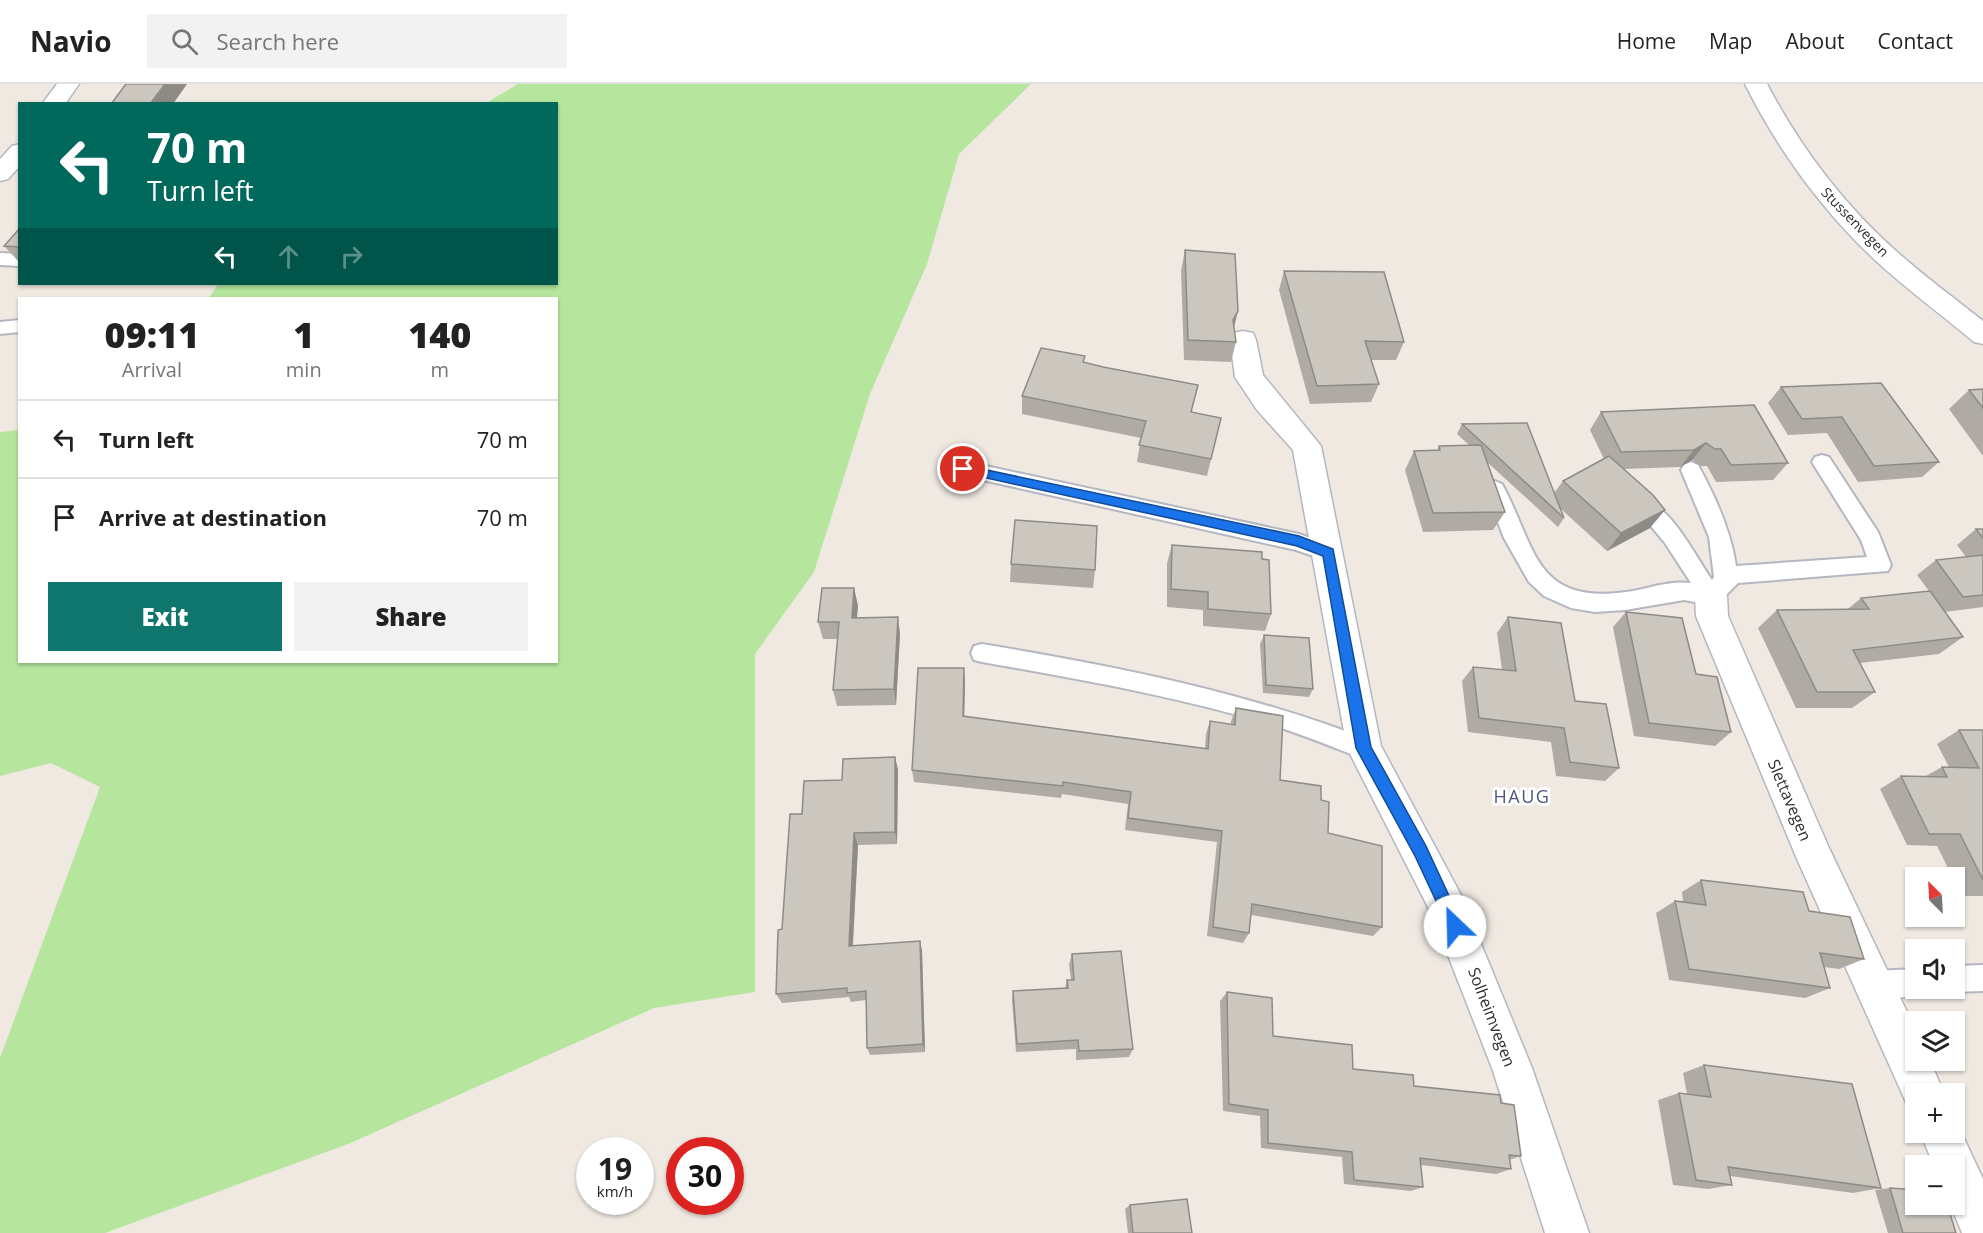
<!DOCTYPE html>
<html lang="en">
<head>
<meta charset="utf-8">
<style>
  body { margin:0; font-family:"Open Sans",sans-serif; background:#f2f2f2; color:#222; height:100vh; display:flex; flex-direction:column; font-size:22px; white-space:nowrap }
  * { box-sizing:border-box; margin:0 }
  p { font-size:20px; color:#767676 }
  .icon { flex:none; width:33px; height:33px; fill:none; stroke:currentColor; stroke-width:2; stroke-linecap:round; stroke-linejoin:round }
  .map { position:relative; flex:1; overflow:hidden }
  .drawer { position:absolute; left:18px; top:213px; width:540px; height:366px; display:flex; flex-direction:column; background:#fff; border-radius:0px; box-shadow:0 2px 4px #0004 }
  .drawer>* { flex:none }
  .banner { position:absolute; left:18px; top:18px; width:540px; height:183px; border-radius:0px; box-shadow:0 2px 4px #0004; background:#00695c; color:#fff; overflow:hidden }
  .needle { width:39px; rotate:336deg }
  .buttons { position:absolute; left:1905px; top:783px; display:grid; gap:12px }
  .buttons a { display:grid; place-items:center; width:60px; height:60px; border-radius:0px; background:#fff; box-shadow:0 2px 4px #0004; font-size:30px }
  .speed { position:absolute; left:576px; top:1053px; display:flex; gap:12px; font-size:30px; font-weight:700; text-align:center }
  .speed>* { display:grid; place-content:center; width:78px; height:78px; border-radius:50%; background:#fff; box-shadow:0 2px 4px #0004; line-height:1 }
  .speed small { font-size:15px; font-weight:400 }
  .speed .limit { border:9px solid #d22; background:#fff; color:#111 }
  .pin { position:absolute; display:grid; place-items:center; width:51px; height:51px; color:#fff; margin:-26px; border:3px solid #fff; border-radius:50%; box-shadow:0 2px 6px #0007 }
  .me { position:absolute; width:66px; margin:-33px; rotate:336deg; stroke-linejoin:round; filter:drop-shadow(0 0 4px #0008) }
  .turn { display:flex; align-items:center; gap:21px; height:126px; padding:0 30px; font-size:27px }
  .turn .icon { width:78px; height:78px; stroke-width:2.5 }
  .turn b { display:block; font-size:42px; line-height:51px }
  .lanes { display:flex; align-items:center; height:57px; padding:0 30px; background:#0003; justify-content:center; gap:30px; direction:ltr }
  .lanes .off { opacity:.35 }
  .eta { display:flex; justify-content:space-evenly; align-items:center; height:102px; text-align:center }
  .eta b { font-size:36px; font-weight:800; line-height:42px }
  .button { display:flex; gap:12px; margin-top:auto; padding:12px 30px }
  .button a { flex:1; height:69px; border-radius:0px; background:#0f766e; color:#fff; font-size:24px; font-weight:800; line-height:69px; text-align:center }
  .button a+a { background:#f2f2f2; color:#222 }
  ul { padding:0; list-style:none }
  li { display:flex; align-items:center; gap:18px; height:78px; padding:0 30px; border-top:2px solid #e0e0e0 }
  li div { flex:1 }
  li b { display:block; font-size:22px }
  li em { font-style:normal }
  header { display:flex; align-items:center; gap:36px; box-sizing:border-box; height:84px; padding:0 30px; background:#fff; border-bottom:2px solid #e0e0e0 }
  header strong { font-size:28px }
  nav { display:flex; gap:33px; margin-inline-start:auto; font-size:21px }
  .search { width:420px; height:54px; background:#f2f2f2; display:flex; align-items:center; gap:15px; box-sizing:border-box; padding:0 21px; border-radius:0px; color:#767676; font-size:22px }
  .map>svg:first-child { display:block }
  .green { fill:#b6e59e }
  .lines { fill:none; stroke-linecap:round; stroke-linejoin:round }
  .lane-casing { stroke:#b4b7c1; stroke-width:4 }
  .street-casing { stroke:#b4b7c1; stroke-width:3 }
  .lane { fill:#fff; fill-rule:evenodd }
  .street { fill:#fff; fill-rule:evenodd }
  .wall { fill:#afaba4 }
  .shaded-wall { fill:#8e8b86 }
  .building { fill:#cbc7bf; stroke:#8e8b86; stroke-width:1.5 }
  .route { fill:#1a73e8; stroke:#114b97; stroke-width:1.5 }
  .labels { text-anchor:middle; stroke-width:6; stroke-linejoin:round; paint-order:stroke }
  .far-street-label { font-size:14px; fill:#2e2e2e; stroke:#fff }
  .street-label { font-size:16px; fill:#2e2e2e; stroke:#fff }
  .neighbourhood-label { font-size:18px; letter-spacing:1.5px; fill:#4d5680; stroke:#fff }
</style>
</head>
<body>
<header>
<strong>Navio</strong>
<div class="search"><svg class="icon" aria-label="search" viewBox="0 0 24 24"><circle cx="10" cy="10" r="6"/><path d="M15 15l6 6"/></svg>Search here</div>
<nav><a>Home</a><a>Map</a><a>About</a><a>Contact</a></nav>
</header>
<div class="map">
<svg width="1983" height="1149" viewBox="0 0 1983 1149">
  <rect width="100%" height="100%" fill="#efe9e1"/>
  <!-- green -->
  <polygon class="green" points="518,0 1031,0 959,70 927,180 870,310 814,488 755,570 755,908 654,924 348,1060 105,1149 0,1149 0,974 100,703 51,679 0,692 0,348 19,346 20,578 556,578 556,214 209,214 218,200 556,200 556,20 486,19"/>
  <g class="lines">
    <!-- lane casing -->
    <g class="lane-casing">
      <g id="lane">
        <polygon points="0,169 20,170 20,182 0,181"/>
        <polygon points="20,236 20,248 0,250 0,238"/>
        <path d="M 1822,371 L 1829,373 L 1878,448 L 1891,481 L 1888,487 L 1738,499 L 1719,518 L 1711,521 L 1684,516 L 1625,526 L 1595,528 L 1571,524 L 1544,512 L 1529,498 L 1504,454 L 1485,405 L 1488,400 L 1495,397 L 1502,400 C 1536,462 1533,521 1626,508 C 1648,505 1669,496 1691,499 L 1665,459 L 1640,429 L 1643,423 C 1648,422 1652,420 1657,423 C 1677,435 1698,476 1712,496 L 1714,493 L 1709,453 L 1681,386 L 1684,381 L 1691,378 L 1698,381 C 1715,412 1731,447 1736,482 L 1867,473 L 1861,456 L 1812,378 L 1815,373 Z"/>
        <polygon points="963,377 1299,450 1335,463 1339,469 1335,475 1328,477 1296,466 956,390 953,385 956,380"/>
        <path d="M 982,560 C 1115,582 1246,608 1372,657 L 1376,664 L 1372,671 L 1364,675 C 1332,663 1301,650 1269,640 C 1175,612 1079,595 982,578 L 974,576 L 971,569 L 974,562 Z"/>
        <polygon points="1983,881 1983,907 1954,908 1945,904 1954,904 1954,882"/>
        <path d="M 1916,885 L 1916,904 L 1927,904 C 1916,917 1878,915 1864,909 L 1860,900 L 1864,891 L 1873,887 Z"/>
      </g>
    </g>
    <!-- street casing -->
    <g class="street-casing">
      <g id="street">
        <polygon points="57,0 79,0 65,20 42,20"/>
        <path d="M 1745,0 L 1767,0 C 1800,63 1843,120 1896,167 C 1924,192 1954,214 1983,237 L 1983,260 L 1974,258 C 1941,230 1906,205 1875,176 C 1821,125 1778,66 1745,0 Z"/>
        <polygon points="20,60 20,82 8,95 0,97 0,75 12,62"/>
        <polygon points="1243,247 1253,249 1256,256 1263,291 1321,362 1381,662 1461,811 1532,984 1589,1149 1545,1149 1492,984 1433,833 1347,664 1293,366 1257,326 1235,293 1230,256 1233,249"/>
        <polygon points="1711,499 1722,503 1727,512 1728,532 1829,764 1916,947 1916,976 1930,976 1944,1010 1916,1010 1916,1027 1909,1025 1797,775 1696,532 1695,512 1700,503"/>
        <polygon points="1954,1033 1983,1095 1983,1149 1962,1149 1950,1120 1954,1120 1954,1082 1934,1082 1920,1048 1954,1048"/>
      </g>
    </g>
    <!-- lane -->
    <use href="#lane" class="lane"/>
    <!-- street -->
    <use href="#street" class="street"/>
  </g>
  <!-- wall -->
  <g class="wall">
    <polygon points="20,144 20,179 4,162"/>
    <polygon points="1185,166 1234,245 1236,258 1231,278 1184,276 1181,187"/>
    <polygon points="1284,187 1404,258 1396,276 1371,276 1379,300 1371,318 1310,320 1279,206"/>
    <polygon points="1085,278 1192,329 1221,334 1207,392 1137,378 1141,354 1022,330 1022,312"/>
    <polygon points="1781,303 1939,378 1922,393 1858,398 1827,349 1788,351 1768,319"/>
    <polygon points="1983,305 1983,372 1949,325 1969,306"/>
    <polygon points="1601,328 1788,379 1773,396 1716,398 1707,382 1701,382 1692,376 1680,383 1623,385 1650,444 1607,467 1561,425 1564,434 1558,443 1487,378 1505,428 1493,446 1423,448 1405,386 1414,367 1437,366 1439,362 1469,361 1457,350 1462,340 1554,409 1563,397 1604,375 1590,346"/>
    <polygon points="1976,445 1983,445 1983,523 1945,528 1963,553 1939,570 1860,579 1875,608 1852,624 1796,624 1758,544 1777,526 1848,525 1861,514 1929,507 1917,491 1936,476 1966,473 1957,461"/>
    <polygon points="1172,461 1262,475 1271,530 1265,547 1203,542 1203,526 1167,523 1167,479"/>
    <polygon points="1011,480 1095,486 1093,504 1010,498"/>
    <polygon points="854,504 858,522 857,534 900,550 896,621 837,622 833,606 838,555 823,555 818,538"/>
    <polygon points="1626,528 1696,590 1731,648 1715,662 1634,652 1613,543"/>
    <polygon points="1508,533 1575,617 1619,684 1605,697 1556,692 1551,658 1468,648 1462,597 1473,583 1502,586 1497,549"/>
    <polygon points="1264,551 1313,605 1309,613 1263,609 1260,560"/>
    <polygon points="965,597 964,632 1205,664 1206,650 1210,637 1231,641 1231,637 1236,624 1280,696 1321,716 1328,749 1382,843 1373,852 1251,831 1249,849 1243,859 1207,852 1217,758 1125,746 1128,720 1062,710 1061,714 914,698 912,686"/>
    <polygon points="1959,646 1983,646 1983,812 1961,812 1954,797 1954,794 1953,794 1937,762 1907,761 1880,705 1901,692 1926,692 1942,683 1949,683 1937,660"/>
    <polygon points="895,673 898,686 897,760 858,761 853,862 920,857 922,867 925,968 870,971 867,964 866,916 851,918 849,913 782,919 776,910 782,845 842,696"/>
    <polygon points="1701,796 1809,827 1864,875 1839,885 1824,883 1830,904 1805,914 1669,896 1656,829 1675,817 1683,818 1682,808"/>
    <polygon points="1072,870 1133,965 1129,973 1076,976 1076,965 1016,968 1012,916 1013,907 1065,904 1067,896 1071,896 1069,880"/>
    <polygon points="1227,908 1273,952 1353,985 1414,1002 1501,1019 1521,1072 1509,1076 1511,1085 1496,1090 1421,1081 1423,1103 1411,1107 1344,1100 1342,1073 1261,1064 1260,1032 1223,1027 1220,917"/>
    <polygon points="1704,981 1881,1104 1853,1109 1730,1092 1732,1101 1708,1105 1673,1101 1658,1016 1679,1009 1687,1010 1683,989"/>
    <polygon points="1890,1104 1956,1149 1888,1149 1875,1106"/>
    <polygon points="1130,1121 1192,1149 1128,1149 1125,1125"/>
  </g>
  <!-- shaded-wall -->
  <g class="shaded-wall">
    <polygon points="165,0 187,0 173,20 150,20"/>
    <polygon points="1238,227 1233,247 1233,236"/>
    <polygon points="1706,359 1692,376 1680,383 1694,366"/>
    <polygon points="1665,426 1650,444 1607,467 1621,449"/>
    <polygon points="854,504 858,522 855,551 852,534"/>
    <polygon points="898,533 900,550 896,621 894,605"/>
    <polygon points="964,584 965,597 964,645 963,632"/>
    <polygon points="895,673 898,686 897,760 895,748"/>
    <polygon points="854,749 858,761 852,872 849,862"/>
    <polygon points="920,857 922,867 925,968 923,960"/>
  </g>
  <!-- building -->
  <g class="building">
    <polygon points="126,0 165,0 150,20 111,20"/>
    <polygon points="20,144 20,163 4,162"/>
    <polygon points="1185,166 1235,170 1238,227 1233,236 1236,258 1188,256"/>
    <polygon points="1284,187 1384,188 1404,258 1365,257 1379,300 1317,302"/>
    <polygon points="1041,264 1085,272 1083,278 1103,283 1198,301 1191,328 1221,334 1211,375 1139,361 1146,337 1022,312"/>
    <polygon points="1881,299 1939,378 1874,382 1842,333 1802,335 1781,303"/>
    <polygon points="1983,305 1983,324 1969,306"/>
    <polygon points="1754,321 1788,379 1731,381 1721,365 1715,365 1706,359 1694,366 1621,368 1601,328"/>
    <polygon points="1527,339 1564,434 1462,340"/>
    <polygon points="1481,361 1505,428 1433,429 1414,367 1440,366 1439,362"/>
    <polygon points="1609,372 1653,411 1665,426 1621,449 1563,397"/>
    <polygon points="1015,436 1097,442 1095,486 1011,480"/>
    <polygon points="1976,445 1983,445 1983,454"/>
    <polygon points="1172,461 1262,468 1262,475 1269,476 1271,530 1208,525 1208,508 1171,505"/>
    <polygon points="1983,471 1983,511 1963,513 1936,476"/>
    <polygon points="822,504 854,504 852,534 898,533 894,605 833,606 839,538 818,538"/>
    <polygon points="1930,507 1963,553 1853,566 1875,608 1817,608 1777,526 1869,525 1861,514"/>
    <polygon points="1626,528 1682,534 1696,590 1717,593 1731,648 1649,639"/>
    <polygon points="1508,533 1561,539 1575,617 1606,620 1619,684 1570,678 1564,644 1479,634 1473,583 1516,587"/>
    <polygon points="1264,551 1309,554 1313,605 1266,601"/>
    <polygon points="918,584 964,584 963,632 1208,665 1210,637 1235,641 1236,624 1283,632 1280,696 1321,702 1321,716 1329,718 1328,749 1382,762 1382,843 1252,820 1249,849 1213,843 1222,747 1128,734 1131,708 1063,698 1063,702 912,686"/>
    <polygon points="1959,646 1983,646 1983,796 1960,750 1929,750 1901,692 1947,693 1942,683 1979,684"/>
    <polygon points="895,673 895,748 854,749 849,862 920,857 923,960 867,964 866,907 847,909 847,904 776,910 778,846 782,845 790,730 802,730 804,697 842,696 843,675"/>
    <polygon points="1701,796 1803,808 1809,827 1850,833 1864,875 1820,869 1830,904 1689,885 1675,817 1706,821"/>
    <polygon points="1121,867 1133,965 1079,967 1078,956 1017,960 1013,907 1068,904 1067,896 1074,896 1072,870"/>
    <polygon points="1227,908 1272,914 1273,952 1352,961 1353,985 1413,991 1414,1002 1500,1011 1501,1019 1514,1021 1521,1072 1509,1071 1511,1085 1420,1074 1423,1103 1354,1096 1352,1068 1268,1059 1268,1026 1229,1020"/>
    <polygon points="1704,981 1852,1000 1881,1104 1728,1083 1732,1101 1696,1096 1679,1009 1711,1013"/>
    <polygon points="1890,1104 1916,1106 1916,1120 1947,1120 1956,1149 1903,1149"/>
    <polygon points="1187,1115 1192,1149 1133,1149 1130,1121"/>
  </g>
  <!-- route -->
  <polygon class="route" points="963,381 1299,452 1333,465 1371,663 1426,762 1463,842 1461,847 1455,849 1450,847 1415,772 1356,664 1323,472 1297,462 959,388 959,382"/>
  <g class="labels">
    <!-- far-street labels -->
    <g class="far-street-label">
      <text transform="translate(1855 138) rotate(46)" y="5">Stussenvegen</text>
    </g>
    <!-- street labels -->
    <g class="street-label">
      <text transform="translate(1790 716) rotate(67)" y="6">Slettavegen</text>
      <text transform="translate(1492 933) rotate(69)" y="6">Solheimvegen</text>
    </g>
    <!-- neighbourhood labels -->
    <g class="neighbourhood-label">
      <text x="1522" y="719">HAUG</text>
    </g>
  </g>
</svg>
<div class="buttons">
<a><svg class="needle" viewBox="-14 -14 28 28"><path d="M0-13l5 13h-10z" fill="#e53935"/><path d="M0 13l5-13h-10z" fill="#767676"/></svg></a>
<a><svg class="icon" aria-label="sound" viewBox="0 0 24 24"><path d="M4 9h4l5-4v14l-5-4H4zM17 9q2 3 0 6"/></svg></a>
<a><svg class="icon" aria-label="layers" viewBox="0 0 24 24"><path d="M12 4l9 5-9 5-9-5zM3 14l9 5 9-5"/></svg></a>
<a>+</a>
<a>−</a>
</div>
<div class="speed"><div>19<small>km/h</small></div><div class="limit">30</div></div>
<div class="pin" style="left:963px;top:385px;background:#d93025"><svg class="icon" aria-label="arrive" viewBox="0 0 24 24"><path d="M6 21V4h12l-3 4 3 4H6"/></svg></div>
<svg class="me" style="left:1455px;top:842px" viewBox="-20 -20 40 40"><circle r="19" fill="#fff"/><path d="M0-13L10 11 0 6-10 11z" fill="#1a73e8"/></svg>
<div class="banner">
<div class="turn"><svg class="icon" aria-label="left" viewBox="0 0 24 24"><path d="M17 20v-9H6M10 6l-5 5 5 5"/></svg><div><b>70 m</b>Turn left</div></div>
<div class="lanes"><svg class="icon" aria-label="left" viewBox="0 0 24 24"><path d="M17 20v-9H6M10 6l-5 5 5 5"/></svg><svg class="icon off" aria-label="ahead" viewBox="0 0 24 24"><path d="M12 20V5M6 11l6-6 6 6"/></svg><svg class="icon off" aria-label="right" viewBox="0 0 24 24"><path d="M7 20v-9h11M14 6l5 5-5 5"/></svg></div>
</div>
<section class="drawer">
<div class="eta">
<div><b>09:11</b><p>Arrival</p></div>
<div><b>1</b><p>min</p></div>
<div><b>140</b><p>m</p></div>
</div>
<ul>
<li><svg class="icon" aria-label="left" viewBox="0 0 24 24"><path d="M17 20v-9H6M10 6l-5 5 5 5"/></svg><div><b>Turn left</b></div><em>70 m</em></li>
<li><svg class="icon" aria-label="arrive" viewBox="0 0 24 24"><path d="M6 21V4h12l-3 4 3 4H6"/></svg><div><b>Arrive at destination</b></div><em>70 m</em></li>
</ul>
<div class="button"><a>Exit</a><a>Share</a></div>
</section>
</div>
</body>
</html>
